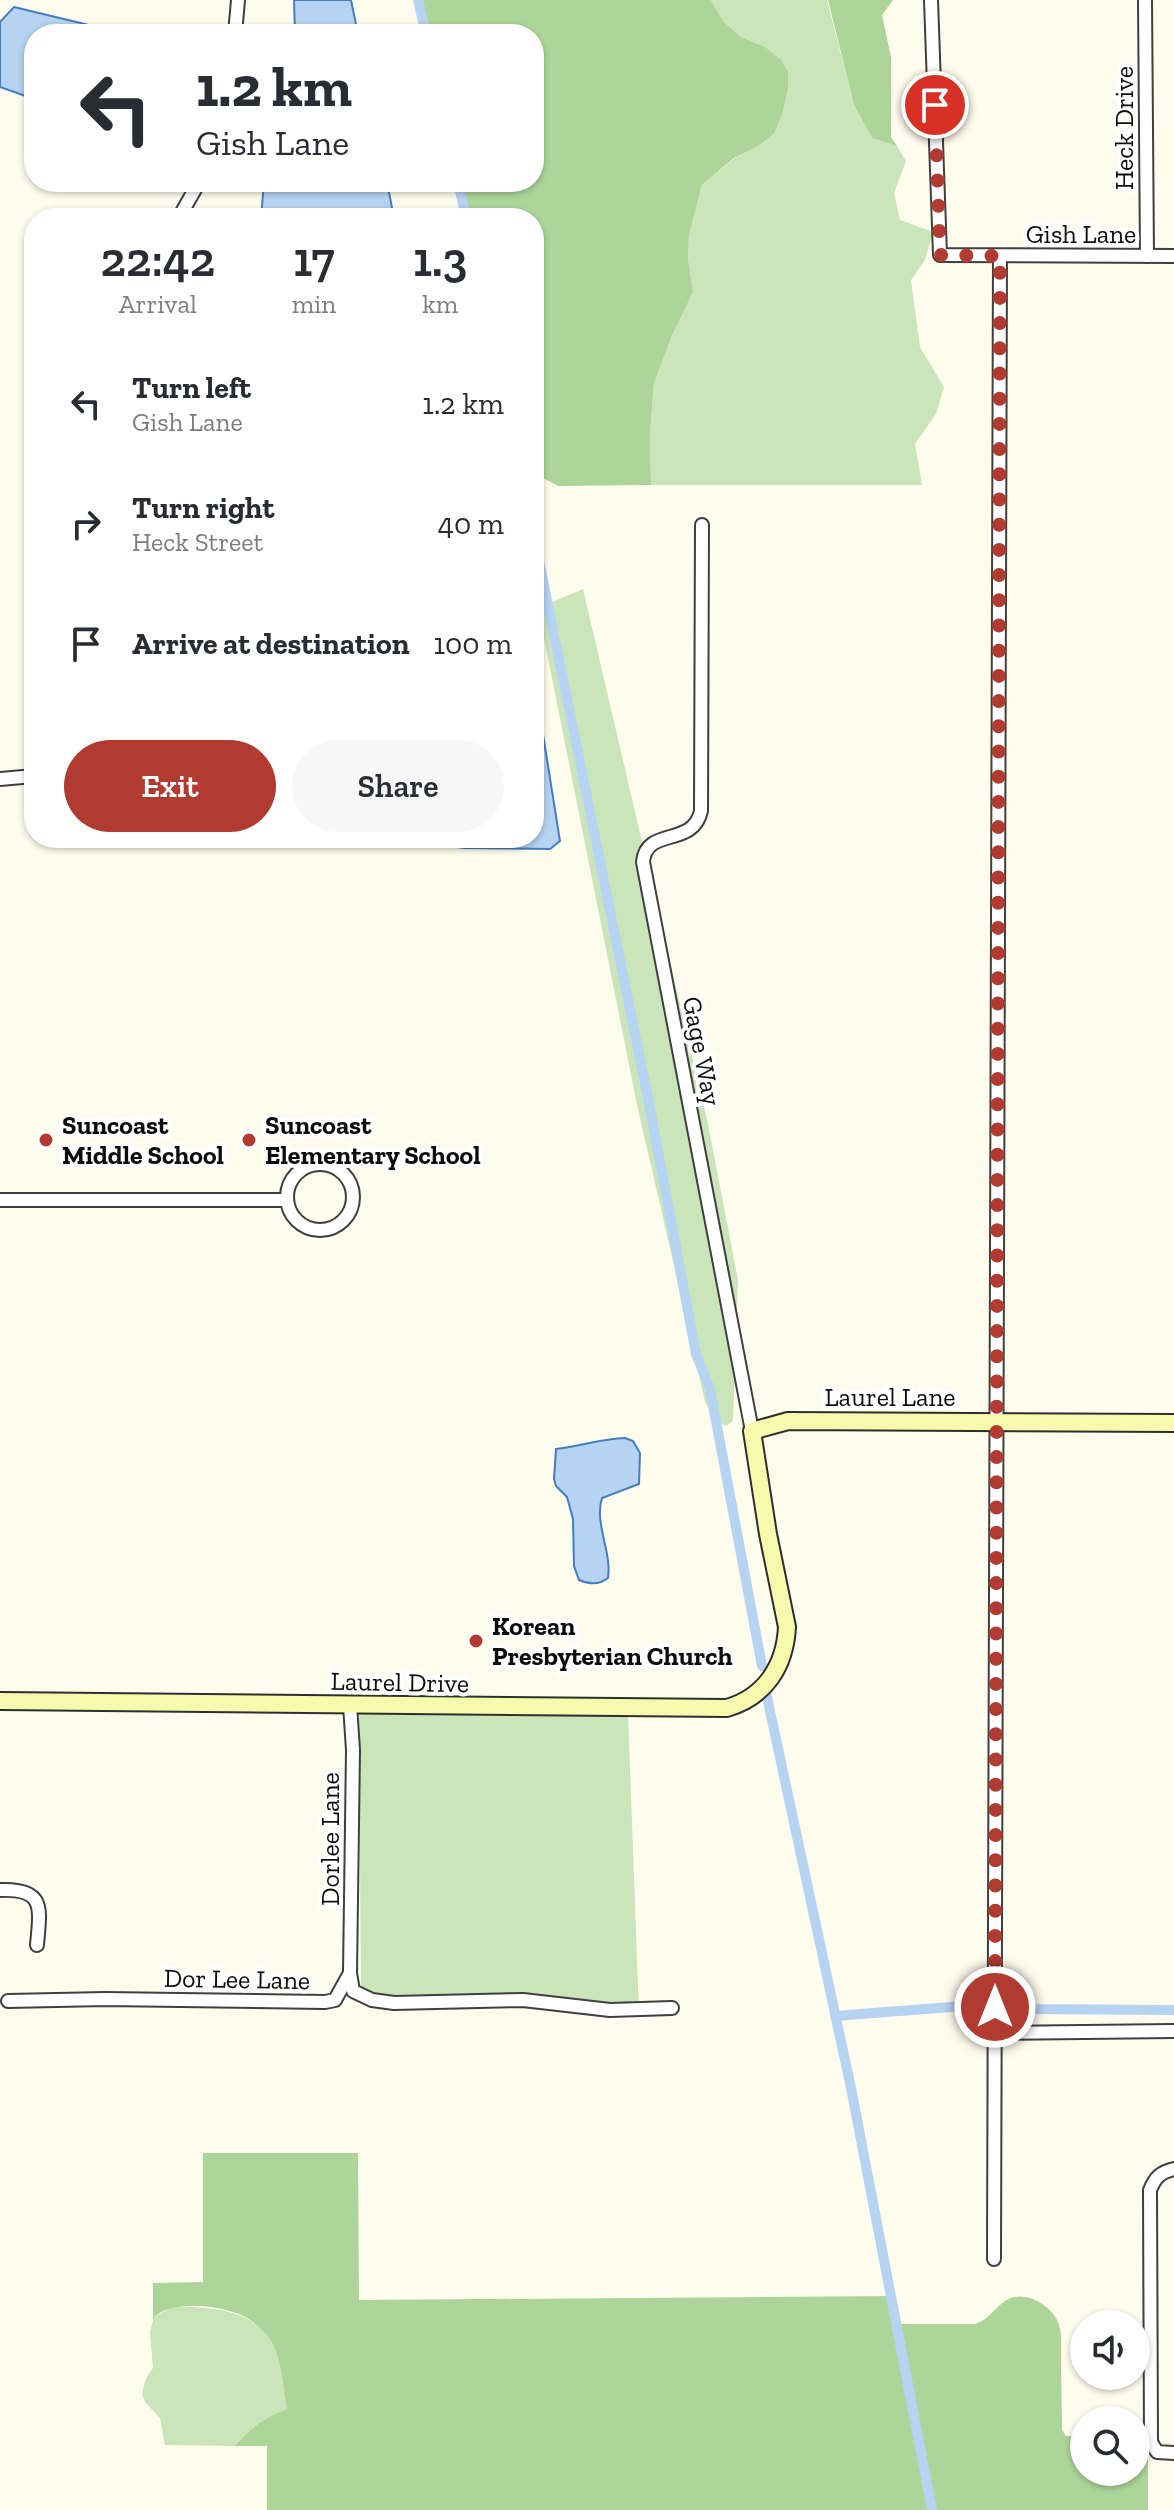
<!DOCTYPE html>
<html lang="en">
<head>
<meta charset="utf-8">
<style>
  body { margin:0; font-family:"Zilla Slab",serif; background:#f7f7f7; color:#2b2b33; height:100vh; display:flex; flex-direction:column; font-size:30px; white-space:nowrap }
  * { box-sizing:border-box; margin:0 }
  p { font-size:26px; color:#7c7c81 }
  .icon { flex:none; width:44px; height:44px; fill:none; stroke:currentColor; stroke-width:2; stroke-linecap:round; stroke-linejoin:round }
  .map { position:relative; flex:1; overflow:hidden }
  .side { position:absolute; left:24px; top:208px; width:520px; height:640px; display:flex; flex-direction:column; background:#fff; border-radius:32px; box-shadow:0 2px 6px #0004 }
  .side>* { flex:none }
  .top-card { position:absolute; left:24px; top:24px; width:520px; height:168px; border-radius:32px; box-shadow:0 2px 6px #0004; background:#fff; color:#2b2b33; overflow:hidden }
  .tools { position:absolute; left:1070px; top:2310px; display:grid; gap:16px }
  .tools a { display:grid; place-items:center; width:80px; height:80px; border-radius:50%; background:#fff; box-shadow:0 2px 6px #0004; font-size:40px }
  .pin { position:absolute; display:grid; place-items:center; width:68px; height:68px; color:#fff; margin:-34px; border:4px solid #fff; border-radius:50%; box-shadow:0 2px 8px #0007 }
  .me { position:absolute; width:88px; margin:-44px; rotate:0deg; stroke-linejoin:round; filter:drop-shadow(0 0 6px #0008) }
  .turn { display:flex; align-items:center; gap:28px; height:168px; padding:0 40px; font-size:36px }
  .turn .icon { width:104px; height:104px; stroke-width:2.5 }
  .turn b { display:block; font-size:56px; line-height:68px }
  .eta { display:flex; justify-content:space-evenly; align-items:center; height:136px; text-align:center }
  .eta b { font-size:48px; font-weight:600; line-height:56px }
  .cta { display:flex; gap:16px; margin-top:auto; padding:16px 40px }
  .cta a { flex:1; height:92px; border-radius:48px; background:#b13b30; color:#fff; font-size:32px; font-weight:600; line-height:92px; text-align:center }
  .cta a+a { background:#f7f7f7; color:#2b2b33 }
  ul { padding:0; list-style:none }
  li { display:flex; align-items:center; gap:24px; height:120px; padding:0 40px }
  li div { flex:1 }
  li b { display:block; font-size:30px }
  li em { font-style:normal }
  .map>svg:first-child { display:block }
  .green { fill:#cae5ba }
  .forest { fill:#add59a }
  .water { fill:#b6d3f1; stroke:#437ec2; stroke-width:2 }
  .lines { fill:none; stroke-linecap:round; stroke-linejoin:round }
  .canal { stroke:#b6d3f1; stroke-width:10 }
  .street-casing { stroke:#3f3f3f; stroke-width:16 }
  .secondary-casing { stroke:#2e2e2e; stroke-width:20 }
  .street { stroke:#fff; stroke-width:12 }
  .secondary { stroke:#f7f9ad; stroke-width:16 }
  .route { stroke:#b13b30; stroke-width:14; stroke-dasharray:0 25.2 }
  .poi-dot { fill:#b13b30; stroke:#fff; stroke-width:3 }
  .labels { text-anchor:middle; stroke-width:8; stroke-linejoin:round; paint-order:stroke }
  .street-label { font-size:26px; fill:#0c0c0c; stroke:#fff }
  .poi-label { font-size:26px; font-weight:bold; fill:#0c0c0c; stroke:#fff; text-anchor:start }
</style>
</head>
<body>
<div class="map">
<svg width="1174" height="2510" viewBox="0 0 1174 2510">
  <rect width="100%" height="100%" fill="#fefded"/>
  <!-- green -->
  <g class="green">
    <polygon points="711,0 827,0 854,105 872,138 897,146 906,161 894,193 900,220 933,232 925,260 911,280 920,347 944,387 936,414 915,444 922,485 651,485 650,434 654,383 672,336 693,292 688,258 689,235 702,185 735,158 757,147 782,115 788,89 765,47 741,37 723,21"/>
    <polygon points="583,589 708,1124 738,1280 733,1421 726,1426 715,1420 705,1402 691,1339 637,1105 538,608"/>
    <polygon points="359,1711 628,1714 639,2013 361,2002"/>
    <path d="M 173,2306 C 207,2308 250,2307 271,2341 C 281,2357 284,2390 288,2409 C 265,2418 250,2427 235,2446 L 165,2445 L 160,2418 L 145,2402 L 142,2394 L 146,2378 L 153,2368 L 150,2332 L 154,2317 Z"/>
  </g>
  <!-- forest -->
  <g class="forest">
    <polygon points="422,0 711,0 723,21 741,37 765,47 781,60 788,72 788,89 782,115 774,133 757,147 734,158 702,185 689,235 688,258 693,292 672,336 654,383 650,434 651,485 558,486 534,473 534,218 467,218 460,182 534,182 534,34 429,34"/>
    <polygon points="828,0 893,0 882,15 891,57 891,137 897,146 872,138 854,105"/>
    <path d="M 203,2153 L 358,2153 L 359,2300 L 894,2296 L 900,2324 L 975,2324 C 991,2320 998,2300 1015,2297 C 1032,2294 1054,2308 1059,2325 C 1062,2334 1061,2346 1061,2356 C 1061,2381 1062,2406 1062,2430 L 1066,2436 L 1084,2436 L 1084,2472 L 1136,2472 L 1136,2437 L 1143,2437 L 1148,2445 L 1148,2510 L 267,2510 L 267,2446 L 235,2446 C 250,2427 265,2418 287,2409 C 284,2390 281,2357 271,2341 C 266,2332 252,2320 243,2316 C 221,2305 168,2299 153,2319 L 153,2283 L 203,2282 Z"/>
  </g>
  <!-- water -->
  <g class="water">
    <polygon points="294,0 351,0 358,34 295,34"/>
    <polygon points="14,7 122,33 142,34 34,34 34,99 0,87 0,22"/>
    <polygon points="264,182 387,182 394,218 261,218"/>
    <polygon points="534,678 560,841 550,849 464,848 450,846 445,842 420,844 416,838 534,838"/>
    <path d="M 625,1438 L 633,1441 L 640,1453 L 639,1484 L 602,1498 C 594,1523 612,1552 608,1578 C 599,1585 590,1585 579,1580 L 574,1566 L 573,1519 L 567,1497 L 556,1486 L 554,1479 L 556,1449 C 580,1446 601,1439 625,1438 Z"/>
  </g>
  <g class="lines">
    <!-- canal -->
    <g class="canal">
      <polyline points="418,0 426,34"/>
      <polyline points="458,182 466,218"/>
      <polyline points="534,536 648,1098 696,1354 710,1389 762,1666"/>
      <polyline points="767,1697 851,2088 932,2510"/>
      <polyline points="1009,2006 1023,2009 1174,2010"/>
      <polyline points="835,2016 977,2005"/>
    </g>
    <!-- street casing -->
    <g class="street-casing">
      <g id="street">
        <polyline points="931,0 940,255 1174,256"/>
        <polyline points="1145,0 1147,256"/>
        <polyline points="235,34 238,0"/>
        <polyline points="181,214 199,182"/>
        <path d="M 702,525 L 701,811 C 693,848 646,826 643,862 L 752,1431"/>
        <polyline points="0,779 34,776"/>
        <circle cx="320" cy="1197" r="33"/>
        <polyline points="0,1200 287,1200"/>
        <polyline points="350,1705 353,1750 350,1973 353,1991 372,2000 394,2003 523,2000 610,2010 672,2008"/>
        <path d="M 0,1890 C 46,1888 40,1909 37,1945"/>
        <polyline points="8,2001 105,1999 325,2002 335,2000 350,1973"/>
        <polyline points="995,2033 1174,2031"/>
        <path d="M 1174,2169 C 1160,2172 1155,2178 1150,2190 L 1151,2442 L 1157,2452 L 1174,2453"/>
        <polyline points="994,2259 1000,256"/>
      </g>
    </g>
    <!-- secondary casing -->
    <g class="secondary-casing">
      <path id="secondary" d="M 0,1701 L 727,1708 C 765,1697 785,1666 787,1627 L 768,1534 L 752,1431 L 788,1421 L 1174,1423"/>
    </g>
    <!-- street -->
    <use href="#street" class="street"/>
    <!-- secondary -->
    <use href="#secondary" class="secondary"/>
  </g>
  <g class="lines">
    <!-- route -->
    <polyline class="route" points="935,105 940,255 1000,256 995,2007"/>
  </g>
  <!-- markers -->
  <g class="poi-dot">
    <circle cx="46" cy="1140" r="8"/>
    <circle cx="249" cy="1140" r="8"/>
    <circle cx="476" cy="1641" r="8"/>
  </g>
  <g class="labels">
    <!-- street labels -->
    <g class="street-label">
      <text transform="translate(1124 128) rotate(-90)" y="9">Heck Drive</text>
      <text x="1081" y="243">Gish Lane</text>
      <text transform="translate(702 1051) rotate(79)" y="9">Gage Way</text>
      <text x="890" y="1406">Laurel Lane</text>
      <text transform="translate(400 1682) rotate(1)" y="9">Laurel Drive</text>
      <text transform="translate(330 1839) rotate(-90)" y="9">Dorlee Lane</text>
      <text transform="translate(237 1979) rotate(1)" y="9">Dor Lee Lane</text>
    </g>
    <!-- poi labels -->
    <g class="poi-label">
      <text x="62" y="1134">Suncoast<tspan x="62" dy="30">Middle School</tspan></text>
      <text x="265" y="1134">Suncoast<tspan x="265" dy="30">Elementary School</tspan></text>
      <text x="492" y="1635">Korean<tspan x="492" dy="30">Presbyterian Church</tspan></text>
    </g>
  </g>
</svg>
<div class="tools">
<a><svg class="icon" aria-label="sound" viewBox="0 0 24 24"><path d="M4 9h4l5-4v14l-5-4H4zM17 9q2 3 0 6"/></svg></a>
<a><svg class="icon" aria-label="search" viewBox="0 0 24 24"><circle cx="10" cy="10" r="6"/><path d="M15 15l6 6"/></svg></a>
</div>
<div class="pin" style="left:935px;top:105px;background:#d93025"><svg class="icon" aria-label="arrive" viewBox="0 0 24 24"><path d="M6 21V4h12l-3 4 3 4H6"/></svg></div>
<svg class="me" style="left:995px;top:2007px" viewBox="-20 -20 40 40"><circle r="17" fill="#b13b30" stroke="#fff" stroke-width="3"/><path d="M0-11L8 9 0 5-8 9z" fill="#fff"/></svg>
<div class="top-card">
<div class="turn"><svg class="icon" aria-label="left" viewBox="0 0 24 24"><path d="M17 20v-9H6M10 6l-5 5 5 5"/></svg><div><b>1.2 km</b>Gish Lane</div></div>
</div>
<section class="side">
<div class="eta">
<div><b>22:42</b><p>Arrival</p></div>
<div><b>17</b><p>min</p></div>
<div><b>1.3</b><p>km</p></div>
</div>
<ul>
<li><svg class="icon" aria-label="left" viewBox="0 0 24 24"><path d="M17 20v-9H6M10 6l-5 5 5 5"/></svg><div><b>Turn left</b><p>Gish Lane</p></div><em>1.2 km</em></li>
<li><svg class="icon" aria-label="right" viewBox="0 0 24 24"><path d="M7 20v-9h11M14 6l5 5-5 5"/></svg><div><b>Turn right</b><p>Heck Street</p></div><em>40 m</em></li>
<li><svg class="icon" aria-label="arrive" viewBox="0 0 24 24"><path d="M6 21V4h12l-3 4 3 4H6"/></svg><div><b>Arrive at destination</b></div><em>100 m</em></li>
</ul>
<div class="cta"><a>Exit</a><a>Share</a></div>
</section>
</div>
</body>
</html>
